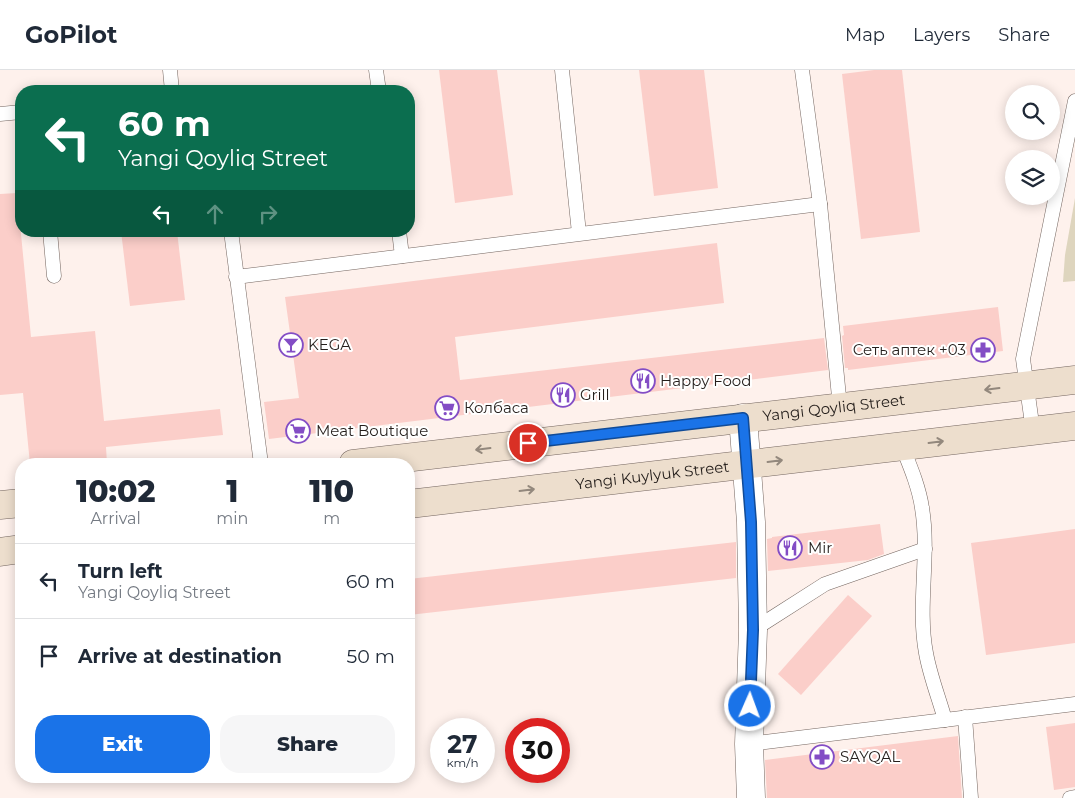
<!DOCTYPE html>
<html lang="en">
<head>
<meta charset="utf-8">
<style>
  body { margin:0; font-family:Montserrat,sans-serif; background:#f6f6f7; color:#1f2937; height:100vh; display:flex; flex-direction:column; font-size:19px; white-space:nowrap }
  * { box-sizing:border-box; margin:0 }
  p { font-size:16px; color:#747a83 }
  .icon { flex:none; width:28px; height:28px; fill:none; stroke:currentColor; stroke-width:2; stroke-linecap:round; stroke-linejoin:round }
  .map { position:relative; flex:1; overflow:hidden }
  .panel { position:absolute; left:15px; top:388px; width:400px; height:325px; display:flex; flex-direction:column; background:#fff; border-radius:20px; box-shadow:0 2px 12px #0003 }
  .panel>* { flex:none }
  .top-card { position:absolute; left:15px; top:15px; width:400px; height:152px; border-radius:20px; box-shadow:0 2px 12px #0003; background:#0b6e4f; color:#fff; overflow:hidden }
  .fabs { position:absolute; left:1005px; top:15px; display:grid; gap:10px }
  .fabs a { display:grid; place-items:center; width:55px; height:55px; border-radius:50%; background:#fff; box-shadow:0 2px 12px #0003; font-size:25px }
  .speed { position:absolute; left:430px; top:648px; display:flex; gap:10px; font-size:25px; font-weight:700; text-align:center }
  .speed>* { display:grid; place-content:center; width:65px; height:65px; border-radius:50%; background:#fff; box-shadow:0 2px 12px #0003; line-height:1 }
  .speed small { font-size:12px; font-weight:400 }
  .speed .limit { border:8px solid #d22; background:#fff; color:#111 }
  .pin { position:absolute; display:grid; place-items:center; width:42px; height:42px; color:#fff; margin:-21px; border:2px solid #fff; border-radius:50%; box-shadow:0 1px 5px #0007 }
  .me { position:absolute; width:55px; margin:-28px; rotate:2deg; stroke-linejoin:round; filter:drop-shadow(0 0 4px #0008) }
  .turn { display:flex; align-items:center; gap:18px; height:105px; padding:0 20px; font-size:22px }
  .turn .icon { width:65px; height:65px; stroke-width:2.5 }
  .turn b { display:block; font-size:35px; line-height:42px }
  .lanes { display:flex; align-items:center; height:48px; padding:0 20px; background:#0003; justify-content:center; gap:25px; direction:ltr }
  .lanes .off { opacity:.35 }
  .eta { display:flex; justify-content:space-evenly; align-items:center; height:85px; text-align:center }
  .eta b { font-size:30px; font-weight:800; line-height:35px }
  .button { display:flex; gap:10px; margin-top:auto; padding:10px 20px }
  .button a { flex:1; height:58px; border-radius:20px; background:#1a73e8; color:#fff; font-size:20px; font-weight:800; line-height:58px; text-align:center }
  .button a+a { background:#f6f6f7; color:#1f2937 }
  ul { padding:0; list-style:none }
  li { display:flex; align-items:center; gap:15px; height:75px; padding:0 20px; border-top:1px solid #e0e1e3 }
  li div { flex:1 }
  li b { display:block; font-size:19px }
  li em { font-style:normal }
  header { display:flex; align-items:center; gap:30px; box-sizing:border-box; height:70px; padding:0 25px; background:#fff; border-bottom:1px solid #e0e1e3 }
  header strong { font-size:24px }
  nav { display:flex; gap:28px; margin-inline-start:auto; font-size:18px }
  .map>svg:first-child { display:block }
  .green { fill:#ded5be }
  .building { fill:#fbcec9 }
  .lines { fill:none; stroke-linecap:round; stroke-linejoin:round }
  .lane-casing { stroke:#746660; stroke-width:15 }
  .street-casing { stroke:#746660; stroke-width:29 }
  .secondary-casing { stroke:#746660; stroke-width:29 }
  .lane { stroke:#fff; stroke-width:14 }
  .street { stroke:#fff; stroke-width:28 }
  .secondary { stroke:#eddecd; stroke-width:28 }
  .oneway { stroke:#93887d }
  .route-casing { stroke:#114b97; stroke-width:12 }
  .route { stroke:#1a73e8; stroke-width:9 }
  .labels { text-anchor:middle; stroke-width:4; stroke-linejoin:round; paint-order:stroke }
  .poi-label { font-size:15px; fill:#251f1c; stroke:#fff; text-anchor:start }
  .street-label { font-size:15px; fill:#251f1c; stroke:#fff }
</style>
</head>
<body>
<header>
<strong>GoPilot</strong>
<nav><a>Map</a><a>Layers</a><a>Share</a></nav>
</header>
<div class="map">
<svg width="1075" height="728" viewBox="0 0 1075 728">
  <rect width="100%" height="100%" fill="#fef1ec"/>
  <!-- green -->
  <polygon class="green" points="1075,128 1075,211 1063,212 1065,185"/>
  <!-- building -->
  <g class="building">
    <polygon points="439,0 497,0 513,125 455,133"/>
    <polygon points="639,0 704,0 718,118 654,126"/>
    <polygon points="874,0 902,0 920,162 861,169 842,4"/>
    <polygon points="17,123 31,267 95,261 104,351 220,339 223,365 106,377 107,394 30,394 23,323 0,325 0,124"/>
    <polygon points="121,161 177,161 185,230 130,236"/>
    <polygon points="717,173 724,233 455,267 460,310 824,268 828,300 269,369 264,332 299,328 285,227"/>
    <polygon points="998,237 1003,281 848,300 848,298 845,298 842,266 844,265 843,256"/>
    <polygon points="880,454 884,484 868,490 768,501 767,469 772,468 772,467"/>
    <polygon points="1075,459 1075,573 986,585 971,473"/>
    <polygon points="736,472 736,508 409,545 409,509"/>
    <polygon points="848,525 872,546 801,625 778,604"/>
    <polygon points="1075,653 1075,717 1054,720 1046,657"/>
    <polygon points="958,666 962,728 767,728 765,690"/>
  </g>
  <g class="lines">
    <!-- lane casing -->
    <g class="lane-casing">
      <g id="lane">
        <polyline points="170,0 172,21"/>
        <polyline points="376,0 379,21"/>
        <polyline points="562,0 579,163"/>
        <polyline points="802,0 820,134 840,337"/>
        <polyline points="0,44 21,42"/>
        <polyline points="50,161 54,206"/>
        <polyline points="231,161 261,394"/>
        <polyline points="399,161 402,186"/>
        <polyline points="236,207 820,134"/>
        <polyline points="1033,361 1023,289 1075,31"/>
        <path d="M 902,376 C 910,396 919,417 922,438 C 930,486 917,535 926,583 C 930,606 939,628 945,650"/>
        <polyline points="753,560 825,514 925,479"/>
        <polyline points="965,647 971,728"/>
        <polyline points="749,674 1075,634"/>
        <polyline points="1070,728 1075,727"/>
      </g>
    </g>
    <!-- street casing -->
    <g class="street-casing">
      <polyline id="street" points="743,348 751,452 753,560 749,674 751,728"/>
    </g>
    <!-- secondary casing -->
    <g class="secondary-casing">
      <g id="secondary">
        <path id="s1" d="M 353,394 L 1075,310"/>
        <path id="s2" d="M 409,434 L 1075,356"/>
        <polyline points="0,435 21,433"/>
        <polyline points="0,482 21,479"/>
      </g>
    </g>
    <!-- lane -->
    <use href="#lane" class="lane"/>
    <!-- street -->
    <use href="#street" class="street"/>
    <!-- secondary -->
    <use href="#secondary" class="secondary"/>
  </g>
  <!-- one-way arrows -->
  <defs><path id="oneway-shaft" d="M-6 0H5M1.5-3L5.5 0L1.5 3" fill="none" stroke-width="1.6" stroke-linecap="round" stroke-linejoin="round" transform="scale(1.25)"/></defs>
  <g class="oneway">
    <use href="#oneway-shaft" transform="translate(992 319) rotate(173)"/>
    <use href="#oneway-shaft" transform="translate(936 372) rotate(-7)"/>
    <use href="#oneway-shaft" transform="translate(483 379) rotate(173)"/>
    <use href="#oneway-shaft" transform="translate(775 391) rotate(-7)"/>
    <use href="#oneway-shaft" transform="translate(527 420) rotate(-7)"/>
  </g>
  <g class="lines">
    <!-- route casing -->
    <g class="route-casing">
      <polyline id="route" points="528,373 743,348 751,452 753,560 750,636"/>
    </g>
    <!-- route -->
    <use href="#route" class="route"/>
  </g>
  <!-- icons -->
  <defs>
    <g id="bar-ring" transform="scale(1.25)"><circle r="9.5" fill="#fff" stroke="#834dc5" stroke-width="1.5"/><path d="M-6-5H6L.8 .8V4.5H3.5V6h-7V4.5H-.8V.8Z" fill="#834dc5"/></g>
    <g id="pharmacy-ring" transform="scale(1.25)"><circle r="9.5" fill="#fff" stroke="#834dc5" stroke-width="1.5"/><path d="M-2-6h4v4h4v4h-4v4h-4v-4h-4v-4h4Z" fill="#834dc5"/></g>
    <g id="restaurant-ring" transform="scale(1.25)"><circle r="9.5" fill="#fff" stroke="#834dc5" stroke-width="1.5"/><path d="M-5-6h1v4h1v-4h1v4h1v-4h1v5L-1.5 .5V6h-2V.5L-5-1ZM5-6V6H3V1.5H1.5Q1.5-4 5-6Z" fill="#834dc5"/></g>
    <g id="supermarket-ring" transform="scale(1.25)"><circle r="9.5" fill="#fff" stroke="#834dc5" stroke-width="1.5"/><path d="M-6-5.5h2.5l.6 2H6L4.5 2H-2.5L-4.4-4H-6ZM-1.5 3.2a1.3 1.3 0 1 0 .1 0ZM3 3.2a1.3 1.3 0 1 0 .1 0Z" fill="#834dc5"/></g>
  </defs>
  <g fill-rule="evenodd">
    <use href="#bar-ring" x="291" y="275"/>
    <use href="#pharmacy-ring" x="983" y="280"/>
    <use href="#restaurant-ring" x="643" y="311"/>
    <use href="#restaurant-ring" x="563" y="325"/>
    <use href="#supermarket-ring" x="447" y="338"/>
    <use href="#supermarket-ring" x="298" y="361"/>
    <use href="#restaurant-ring" x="790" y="478"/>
    <use href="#pharmacy-ring" x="822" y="687"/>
  </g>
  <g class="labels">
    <!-- poi labels -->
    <g class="poi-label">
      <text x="308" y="280">KEGA</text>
      <text x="966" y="285" text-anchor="end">Сеть аптек +03</text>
      <text x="660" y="316">Happy Food</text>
      <text x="580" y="330">Grill</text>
      <text x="464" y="343">Колбаса</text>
      <text x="316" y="366">Meat Boutique</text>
      <text x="808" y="483">Mir</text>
      <text x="840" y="692">SAYQAL</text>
    </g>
    <!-- street labels -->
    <g class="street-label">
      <text dy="5" stroke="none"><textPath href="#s1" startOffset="484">Yangi Qoyliq Street</textPath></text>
      <text dy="5" stroke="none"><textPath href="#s2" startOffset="245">Yangi Kuylyuk Street</textPath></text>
    </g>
  </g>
</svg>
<div class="fabs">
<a><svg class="icon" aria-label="search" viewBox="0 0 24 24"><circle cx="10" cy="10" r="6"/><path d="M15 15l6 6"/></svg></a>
<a><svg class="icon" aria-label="layers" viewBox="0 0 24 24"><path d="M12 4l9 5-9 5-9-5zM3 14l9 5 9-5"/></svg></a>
</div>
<div class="speed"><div>27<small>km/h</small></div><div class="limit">30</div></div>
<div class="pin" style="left:528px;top:373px;background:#d93025"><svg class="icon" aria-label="arrive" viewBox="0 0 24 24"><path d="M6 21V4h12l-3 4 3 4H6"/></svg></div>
<svg class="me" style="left:750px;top:636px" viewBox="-20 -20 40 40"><circle r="17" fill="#1a73e8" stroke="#fff" stroke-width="3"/><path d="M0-11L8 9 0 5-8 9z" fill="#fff"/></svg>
<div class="top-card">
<div class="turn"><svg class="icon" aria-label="left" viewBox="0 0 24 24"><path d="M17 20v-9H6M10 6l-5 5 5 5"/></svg><div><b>60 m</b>Yangi Qoyliq Street</div></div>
<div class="lanes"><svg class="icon" aria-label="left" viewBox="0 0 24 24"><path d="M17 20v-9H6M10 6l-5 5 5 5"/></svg><svg class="icon off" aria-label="ahead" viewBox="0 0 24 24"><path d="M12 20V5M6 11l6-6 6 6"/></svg><svg class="icon off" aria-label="right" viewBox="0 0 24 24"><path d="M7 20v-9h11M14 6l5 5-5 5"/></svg></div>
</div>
<section class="panel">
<div class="eta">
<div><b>10:02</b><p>Arrival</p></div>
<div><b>1</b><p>min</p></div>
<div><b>110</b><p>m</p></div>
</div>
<ul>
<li><svg class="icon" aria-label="left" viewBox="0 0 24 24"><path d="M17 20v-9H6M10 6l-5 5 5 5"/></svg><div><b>Turn left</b><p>Yangi Qoyliq Street</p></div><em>60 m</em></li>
<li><svg class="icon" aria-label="arrive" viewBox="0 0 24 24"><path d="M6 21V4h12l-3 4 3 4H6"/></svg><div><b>Arrive at destination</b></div><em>50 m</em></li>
</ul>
<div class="button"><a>Exit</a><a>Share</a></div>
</section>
</div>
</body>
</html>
